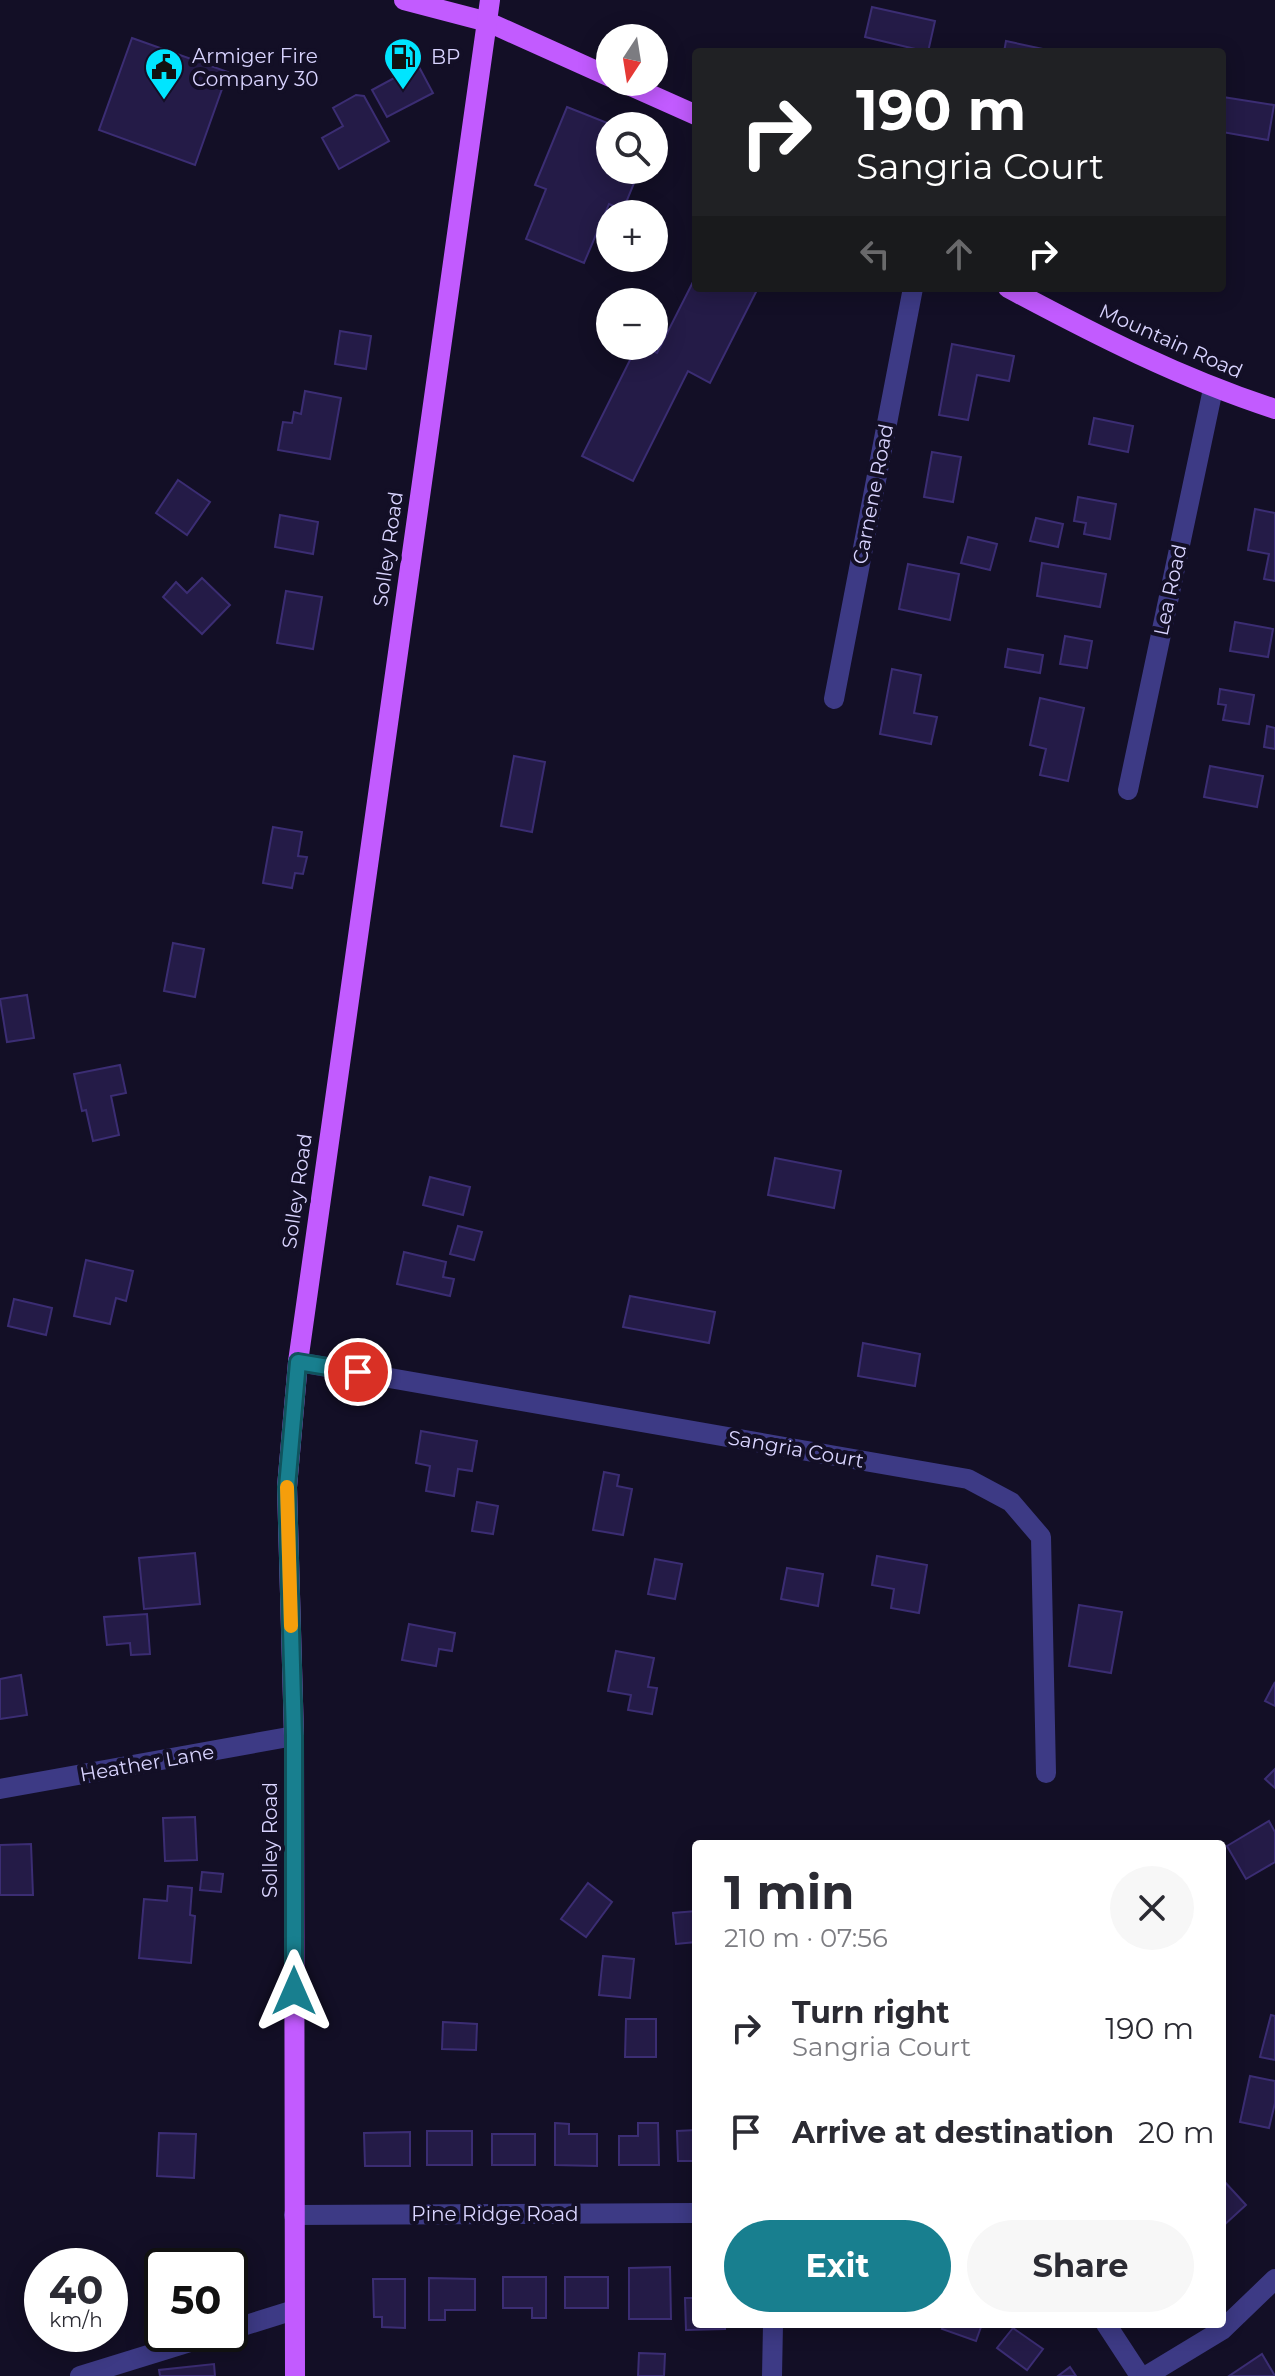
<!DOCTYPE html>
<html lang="en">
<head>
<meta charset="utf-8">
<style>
  body { margin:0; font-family:Montserrat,sans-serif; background:#f7f7f7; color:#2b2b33; height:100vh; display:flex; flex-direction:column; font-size:30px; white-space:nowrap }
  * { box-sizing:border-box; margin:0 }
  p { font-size:26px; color:#7c7c81 }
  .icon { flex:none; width:44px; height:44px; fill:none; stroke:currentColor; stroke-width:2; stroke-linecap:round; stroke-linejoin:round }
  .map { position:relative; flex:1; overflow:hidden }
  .sheet { position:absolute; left:692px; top:1840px; width:534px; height:488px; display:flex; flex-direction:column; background:#fff; border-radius:8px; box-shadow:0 4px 20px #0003 }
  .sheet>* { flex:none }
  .hud { position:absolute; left:692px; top:48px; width:534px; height:244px; border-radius:8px; box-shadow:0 4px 20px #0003; background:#202124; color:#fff; overflow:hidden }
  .needle { width:52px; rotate:192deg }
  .controls { position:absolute; left:596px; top:24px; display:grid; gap:16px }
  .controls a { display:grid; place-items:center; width:72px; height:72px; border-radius:50%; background:#fff; box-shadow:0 4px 20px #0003; font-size:40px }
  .speed { position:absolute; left:24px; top:2248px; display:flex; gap:16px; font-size:40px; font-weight:700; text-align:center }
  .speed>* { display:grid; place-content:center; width:104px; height:104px; border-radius:50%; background:#fff; box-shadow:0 4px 20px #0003; line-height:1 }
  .speed small { font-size:20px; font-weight:400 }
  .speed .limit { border:4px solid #111; border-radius:12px; background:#fff; color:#111 }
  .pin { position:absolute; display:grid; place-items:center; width:68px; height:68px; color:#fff; margin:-34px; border:4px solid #fff; border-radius:50%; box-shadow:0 2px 8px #0007 }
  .me { position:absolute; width:88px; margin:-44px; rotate:0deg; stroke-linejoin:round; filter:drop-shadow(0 0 6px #0008) }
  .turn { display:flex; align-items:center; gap:28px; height:168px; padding:0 32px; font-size:36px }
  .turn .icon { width:104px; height:104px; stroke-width:2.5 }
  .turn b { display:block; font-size:56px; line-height:68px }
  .lanes { display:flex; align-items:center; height:76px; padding:0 32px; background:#0003; justify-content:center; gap:40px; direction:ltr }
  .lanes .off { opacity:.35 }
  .round { display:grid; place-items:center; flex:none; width:84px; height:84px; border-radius:42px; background:#f7f7f7 }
  .summary { display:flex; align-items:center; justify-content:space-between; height:136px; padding:0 32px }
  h1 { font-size:48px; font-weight:700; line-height:60px }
  .primary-button { display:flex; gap:16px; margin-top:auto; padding:16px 32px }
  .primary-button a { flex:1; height:92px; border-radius:48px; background:#187f8f; color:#fff; font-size:32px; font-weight:700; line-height:92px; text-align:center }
  .primary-button a+a { background:#f7f7f7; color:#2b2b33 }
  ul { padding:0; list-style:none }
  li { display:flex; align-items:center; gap:24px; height:104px; padding:0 32px }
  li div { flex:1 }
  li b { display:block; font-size:30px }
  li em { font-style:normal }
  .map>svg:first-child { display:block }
  .building { fill:#241b47; stroke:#3b2d73; stroke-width:2 }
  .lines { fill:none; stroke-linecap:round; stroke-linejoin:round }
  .minor { stroke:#3d3a85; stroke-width:20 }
  .major { stroke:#c25bff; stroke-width:20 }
  .route-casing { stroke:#10535d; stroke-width:20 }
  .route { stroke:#187f8f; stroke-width:14 }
  .slow { stroke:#f59e0b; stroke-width:14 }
  .labels { text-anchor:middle; stroke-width:8; stroke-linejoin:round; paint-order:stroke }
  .poi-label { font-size:20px; fill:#d9d4ff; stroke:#130f26; text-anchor:start }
  .street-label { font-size:20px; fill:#d9d4ff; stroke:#130f26 }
</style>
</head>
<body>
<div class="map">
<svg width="1275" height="2376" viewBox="0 0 1275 2376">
  <rect width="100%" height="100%" fill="#130f26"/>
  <!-- building -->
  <g class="building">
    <polygon points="872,7 935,21 928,52 865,37"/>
    <polygon points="132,38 228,72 195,165 99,130"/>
    <polygon points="1006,41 1057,52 1004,52"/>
    <polygon points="418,65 433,93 387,117 372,90"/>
    <polygon points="356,95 364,96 389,141 339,169 322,138 343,126 333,108"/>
    <polygon points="1223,97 1274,105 1268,140 1222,132"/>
    <polygon points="567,107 610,124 601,147 603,156 610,159 610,170 639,171 623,210 609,204 584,263 526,239 546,189 535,185"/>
    <polygon points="696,276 696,288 758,288 710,383 688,371 633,481 582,456 637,346 643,346 657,353"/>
    <polygon points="340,331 371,336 366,369 335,364"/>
    <polygon points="952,344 1014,356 1009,381 977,375 968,420 939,415"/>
    <polygon points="305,391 341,398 330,459 278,450 283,422 292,423 294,412 301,414"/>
    <polygon points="1094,418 1133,426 1128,452 1089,444"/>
    <polygon points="932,452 961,457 953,502 924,497"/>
    <polygon points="178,480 210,502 187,535 156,513"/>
    <polygon points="1078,497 1116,504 1110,539 1084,534 1086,523 1074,521"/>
    <polygon points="1255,509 1275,513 1275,581 1264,579 1269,554 1248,550"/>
    <polygon points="280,515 318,522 313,554 275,547"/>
    <polygon points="1036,518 1063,524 1058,547 1030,541"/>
    <polygon points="968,537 997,544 990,570 961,563"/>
    <polygon points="1042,563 1106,574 1100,607 1037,596"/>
    <polygon points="908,564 959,574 950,620 899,609"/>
    <polygon points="202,578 230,605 202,634 163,597 176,582 187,593"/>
    <polygon points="286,591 322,597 313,649 277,643"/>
    <polygon points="1235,622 1273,629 1268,657 1230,651"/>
    <polygon points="1065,636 1092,641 1087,668 1060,664"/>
    <polygon points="1008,649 1043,655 1040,673 1005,667"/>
    <polygon points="892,669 921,675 914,713 937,717 931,744 880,734"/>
    <polygon points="1220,689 1254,695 1249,724 1223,720 1226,705 1218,704"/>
    <polygon points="1040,698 1084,708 1068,781 1040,775 1046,749 1030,745"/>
    <polygon points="1267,726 1275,728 1275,749 1264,747"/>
    <polygon points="514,756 545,762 532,832 501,826"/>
    <polygon points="1210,766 1263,776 1257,807 1204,797"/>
    <polygon points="273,827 302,832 298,856 307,857 303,874 295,873 292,888 263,883"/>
    <polygon points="173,943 204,949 195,997 164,991"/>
    <polygon points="27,995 34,1038 7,1042 0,999"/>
    <polygon points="120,1065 126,1093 111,1096 119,1135 93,1141 86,1110 82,1111 74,1074"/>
    <polygon points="775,1158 841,1171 834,1208 768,1195"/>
    <polygon points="430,1177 470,1187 463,1215 423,1205"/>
    <polygon points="458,1226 482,1232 474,1260 450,1254"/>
    <polygon points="404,1252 446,1262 443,1277 454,1279 450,1296 397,1284"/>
    <polygon points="86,1260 133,1271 126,1301 116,1298 110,1324 74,1316"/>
    <polygon points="630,1296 715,1312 709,1343 623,1327"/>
    <polygon points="14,1299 52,1308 46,1335 8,1326"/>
    <polygon points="863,1343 920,1354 915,1386 858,1376"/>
    <polygon points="421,1431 477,1441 472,1471 458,1469 454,1496 426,1491 430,1466 416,1463"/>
    <polygon points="604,1472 619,1475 617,1486 632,1489 623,1535 593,1530"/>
    <polygon points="477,1502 498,1506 493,1534 472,1531"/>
    <polygon points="195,1553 200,1604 144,1609 139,1558"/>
    <polygon points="877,1556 927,1565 919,1613 891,1608 894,1589 872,1585"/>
    <polygon points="655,1559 682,1564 675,1599 648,1594"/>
    <polygon points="787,1568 823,1574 818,1606 781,1599"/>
    <polygon points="1079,1605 1122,1612 1111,1673 1069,1666"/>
    <polygon points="147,1614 150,1654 131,1655 130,1643 107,1645 104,1617"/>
    <polygon points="409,1624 455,1633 452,1651 439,1649 436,1666 402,1660"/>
    <polygon points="616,1651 654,1658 648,1687 657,1688 652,1714 628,1710 631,1695 608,1691"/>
    <polygon points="21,1675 27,1715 0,1719 0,1679"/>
    <polygon points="1275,1682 1275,1706 1265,1701"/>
    <polygon points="1275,1769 1275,1788 1265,1779"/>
    <polygon points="195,1817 197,1860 165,1861 163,1818"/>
    <polygon points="1269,1821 1275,1832 1275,1862 1246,1879 1227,1846"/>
    <polygon points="31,1844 33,1895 0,1895 0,1845"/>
    <polygon points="202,1872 223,1874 221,1892 200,1890"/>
    <polygon points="588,1883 612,1902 586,1937 561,1919"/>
    <polygon points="168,1886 192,1888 190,1915 195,1916 191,1963 139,1958 144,1899 167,1901"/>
    <polygon points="696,1911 696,1942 676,1944 673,1913"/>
    <polygon points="603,1956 634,1959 630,1998 599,1995"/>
    <polygon points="1271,2015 1275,2016 1275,2060 1260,2057"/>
    <polygon points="626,2019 656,2019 656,2057 625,2057"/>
    <polygon points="443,2022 477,2024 476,2050 442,2049"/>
    <polygon points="1250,2076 1275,2081 1275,2103 1269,2128 1240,2122"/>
    <polygon points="555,2123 569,2124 569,2134 597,2134 597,2166 555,2165"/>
    <polygon points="638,2123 658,2123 659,2165 619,2165 619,2136 638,2136"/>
    <polygon points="696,2130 696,2161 678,2161 677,2131"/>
    <rect x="427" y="2131" width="45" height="34"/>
    <polygon points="410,2132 410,2166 365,2166 364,2133"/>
    <polygon points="159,2133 196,2134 194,2178 157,2176"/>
    <rect x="492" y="2134" width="43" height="31"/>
    <polygon points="1223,2180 1246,2205 1223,2226 1222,2181"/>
    <polygon points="670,2267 671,2319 629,2319 629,2268"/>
    <polygon points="503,2277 546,2277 546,2318 532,2318 532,2308 503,2308"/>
    <rect x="565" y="2277" width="43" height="31"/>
    <polygon points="429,2278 475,2279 475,2310 445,2310 445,2320 429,2320"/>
    <polygon points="373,2279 405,2279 405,2328 382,2327 382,2317 374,2317"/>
    <polygon points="685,2298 696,2298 696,2324 725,2324 725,2329 686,2330"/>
    <polygon points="944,2324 982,2324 976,2341 942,2329"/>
    <polygon points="1013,2328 1043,2349 1027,2370 997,2348"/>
    <polygon points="639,2353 665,2354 664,2376 638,2376"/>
    <polygon points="1262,2354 1275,2376 1229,2376"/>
    <polygon points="214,2364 215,2376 160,2376 159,2370"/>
    <polygon points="1070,2367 1076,2376 1058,2376"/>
  </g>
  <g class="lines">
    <!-- minor -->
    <g class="minor">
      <polyline points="834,699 913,288"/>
      <polyline points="1128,790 1213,389"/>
      <polyline points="298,1362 968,1479 1011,1502 1041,1537 1046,1773"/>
      <polyline points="0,1789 294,1736"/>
      <polyline points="294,2215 696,2213"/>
      <polyline points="1106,2324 1140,2376"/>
      <polyline points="230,2330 294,2310"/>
      <polyline points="80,2376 216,2334"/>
      <polyline points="772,2376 773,2324"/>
      <polyline points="1146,2376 1222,2330 1275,2279"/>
    </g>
    <!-- major -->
    <g class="major">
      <polyline points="404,0 488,22 610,77"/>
      <polyline points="622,82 696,115"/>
      <path d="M 1008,288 C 1096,335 1180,378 1275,409"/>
      <polyline points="295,2376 294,1736 287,1487 298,1362 490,0"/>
    </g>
  </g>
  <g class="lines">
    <!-- route casing -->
    <g class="route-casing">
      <polyline id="route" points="294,1991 294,1736 287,1487 298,1362 358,1372"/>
    </g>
    <!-- route -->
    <use href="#route" class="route"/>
    <!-- slow -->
    <polyline class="slow" points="287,1487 291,1626"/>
  </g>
  <!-- icons -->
  <defs>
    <g id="fuel-pin" transform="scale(2)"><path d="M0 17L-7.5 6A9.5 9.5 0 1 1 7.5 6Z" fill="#00e5ff" stroke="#130f26"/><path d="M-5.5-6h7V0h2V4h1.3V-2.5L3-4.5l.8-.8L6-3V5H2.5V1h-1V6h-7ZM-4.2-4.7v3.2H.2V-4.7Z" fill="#111"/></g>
    <g id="civic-pin" transform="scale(2)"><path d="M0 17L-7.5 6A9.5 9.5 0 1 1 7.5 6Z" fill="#00e5ff" stroke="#130f26"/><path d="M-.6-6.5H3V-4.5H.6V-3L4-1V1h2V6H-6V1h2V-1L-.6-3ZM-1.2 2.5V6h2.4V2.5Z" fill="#111"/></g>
  </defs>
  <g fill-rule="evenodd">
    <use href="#fuel-pin" x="403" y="57"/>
    <use href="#civic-pin" x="164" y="67"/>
  </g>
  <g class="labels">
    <!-- poi labels -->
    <g class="poi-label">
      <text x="192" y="63">Armiger Fire<tspan x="192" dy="23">Company 30</tspan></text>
      <text x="431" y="64">BP</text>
    </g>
    <!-- street labels -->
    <g class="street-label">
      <text transform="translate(1171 341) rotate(24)" y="7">Mountain Road</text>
      <text transform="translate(873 494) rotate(-79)" y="7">Carnene Road</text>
      <text transform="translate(388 549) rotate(-82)" y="7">Solley Road</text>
      <text transform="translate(1170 590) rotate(-78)" y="7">Lea Road</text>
      <text transform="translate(297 1191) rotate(-82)" y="7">Solley Road</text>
      <text transform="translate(796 1449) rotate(10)" y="7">Sangria Court</text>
      <text transform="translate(147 1763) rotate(-10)" y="7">Heather Lane</text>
      <text transform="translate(270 1840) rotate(-90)" y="7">Solley Road</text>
      <text x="495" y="2221">Pine Ridge Road</text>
    </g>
  </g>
</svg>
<div class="controls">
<a><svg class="needle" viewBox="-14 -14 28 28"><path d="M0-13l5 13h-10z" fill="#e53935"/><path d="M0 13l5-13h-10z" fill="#7c7c81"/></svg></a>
<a><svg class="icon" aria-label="search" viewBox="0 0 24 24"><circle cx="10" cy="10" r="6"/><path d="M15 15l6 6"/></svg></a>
<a>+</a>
<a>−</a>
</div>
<div class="speed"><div>40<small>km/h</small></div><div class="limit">50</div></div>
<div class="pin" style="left:358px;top:1372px;background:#d93025"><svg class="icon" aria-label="arrive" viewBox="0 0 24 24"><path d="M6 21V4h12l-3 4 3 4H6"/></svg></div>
<svg class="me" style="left:294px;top:1991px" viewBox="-20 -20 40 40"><path d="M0-17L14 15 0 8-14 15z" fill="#187f8f" stroke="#fff" stroke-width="4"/></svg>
<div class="hud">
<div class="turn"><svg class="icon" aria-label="right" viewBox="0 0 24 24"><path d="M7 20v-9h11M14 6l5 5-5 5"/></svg><div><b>190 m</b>Sangria Court</div></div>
<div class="lanes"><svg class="icon off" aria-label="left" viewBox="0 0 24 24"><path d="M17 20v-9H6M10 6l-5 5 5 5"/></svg><svg class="icon off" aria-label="ahead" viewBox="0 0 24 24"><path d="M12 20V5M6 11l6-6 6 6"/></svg><svg class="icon" aria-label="right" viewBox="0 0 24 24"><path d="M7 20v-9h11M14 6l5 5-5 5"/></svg></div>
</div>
<section class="sheet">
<div class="summary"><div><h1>1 min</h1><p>210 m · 07:56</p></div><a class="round"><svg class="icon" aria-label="close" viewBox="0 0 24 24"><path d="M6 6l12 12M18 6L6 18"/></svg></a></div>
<ul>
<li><svg class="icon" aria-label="right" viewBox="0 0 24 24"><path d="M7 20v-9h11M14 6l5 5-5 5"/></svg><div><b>Turn right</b><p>Sangria Court</p></div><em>190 m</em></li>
<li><svg class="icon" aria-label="arrive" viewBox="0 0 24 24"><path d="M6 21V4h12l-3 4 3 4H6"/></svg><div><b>Arrive at destination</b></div><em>20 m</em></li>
</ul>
<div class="primary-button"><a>Exit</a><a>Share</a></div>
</section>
</div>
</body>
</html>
